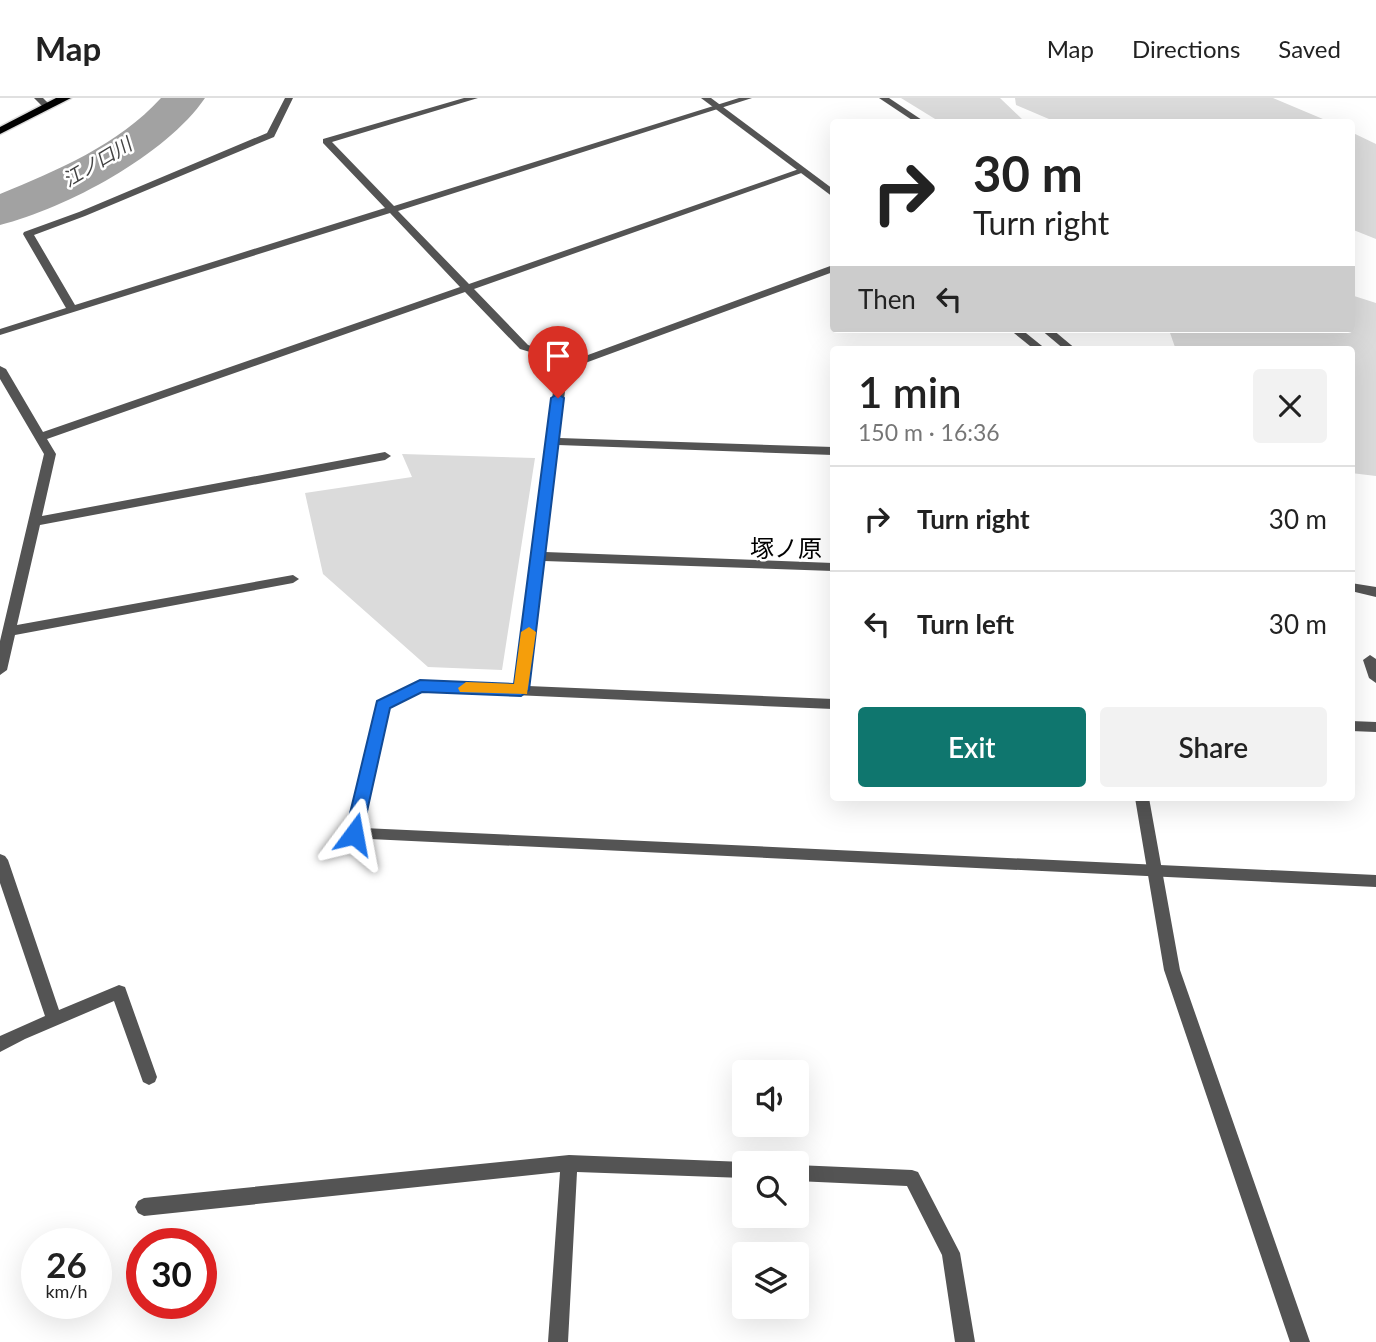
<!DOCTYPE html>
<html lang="en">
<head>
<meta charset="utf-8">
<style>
  body { margin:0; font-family:Lato,"Noto Sans JP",sans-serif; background:#f2f2f2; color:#222; height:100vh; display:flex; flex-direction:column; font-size:26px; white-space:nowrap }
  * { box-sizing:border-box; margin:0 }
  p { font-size:23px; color:#767676 }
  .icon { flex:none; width:38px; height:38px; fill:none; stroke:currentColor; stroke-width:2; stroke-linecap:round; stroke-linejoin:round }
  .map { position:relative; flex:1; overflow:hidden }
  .side { position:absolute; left:830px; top:248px; width:525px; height:455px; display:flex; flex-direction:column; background:#fff; border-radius:7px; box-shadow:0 7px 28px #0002 }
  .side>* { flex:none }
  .hud { position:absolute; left:830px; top:21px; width:525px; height:214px; border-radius:7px; box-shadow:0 7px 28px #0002; background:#fff; color:#222; overflow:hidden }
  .controls { position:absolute; left:732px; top:962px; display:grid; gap:14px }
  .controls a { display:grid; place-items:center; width:77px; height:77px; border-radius:7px; background:#fff; box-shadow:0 7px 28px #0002; font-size:35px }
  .speed { position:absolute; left:21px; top:1130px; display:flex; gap:14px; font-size:35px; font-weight:700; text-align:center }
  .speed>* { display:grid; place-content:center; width:91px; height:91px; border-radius:50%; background:#fff; box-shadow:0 7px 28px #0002; line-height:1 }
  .speed small { font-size:18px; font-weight:400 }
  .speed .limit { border:10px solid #d22; background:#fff; color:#111 }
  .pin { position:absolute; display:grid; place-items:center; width:60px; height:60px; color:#fff; margin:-72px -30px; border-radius:50% 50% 50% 0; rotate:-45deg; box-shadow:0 0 7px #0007 }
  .pin .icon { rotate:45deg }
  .me { position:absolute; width:77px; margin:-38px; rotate:13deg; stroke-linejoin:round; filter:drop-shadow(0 0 5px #0008) }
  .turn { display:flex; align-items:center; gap:24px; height:147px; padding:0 28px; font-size:32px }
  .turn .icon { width:91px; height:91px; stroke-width:2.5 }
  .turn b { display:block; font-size:49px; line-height:60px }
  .then { display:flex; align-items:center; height:66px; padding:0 28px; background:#0003; gap:14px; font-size:26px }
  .round { display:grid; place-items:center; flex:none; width:74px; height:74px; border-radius:7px; background:#f2f2f2 }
  .summary { display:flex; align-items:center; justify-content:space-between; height:119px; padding:0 28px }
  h1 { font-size:42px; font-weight:600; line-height:52px }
  .primary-button { display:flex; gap:14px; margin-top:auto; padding:14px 28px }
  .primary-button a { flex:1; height:80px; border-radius:7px; background:#0f766e; color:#fff; font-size:28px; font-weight:600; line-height:80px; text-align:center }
  .primary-button a+a { background:#f2f2f2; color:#222 }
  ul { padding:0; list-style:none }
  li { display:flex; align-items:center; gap:21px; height:105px; padding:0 28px; border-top:2px solid #e0e0e0 }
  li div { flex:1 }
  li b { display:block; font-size:26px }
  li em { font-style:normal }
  header { display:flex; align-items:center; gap:42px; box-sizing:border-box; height:98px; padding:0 35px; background:#fff; border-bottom:2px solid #e0e0e0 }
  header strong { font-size:33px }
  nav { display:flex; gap:38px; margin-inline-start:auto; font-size:24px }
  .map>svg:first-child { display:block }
  .green { fill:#dbdbdb }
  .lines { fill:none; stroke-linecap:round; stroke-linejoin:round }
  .river { fill:#a2a2a2; fill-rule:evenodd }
  .primary-casing { stroke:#dbdbdb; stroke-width:3 }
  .minor { fill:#545454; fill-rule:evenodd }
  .tertiary { fill:#545454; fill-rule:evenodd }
  .primary { fill:#000; fill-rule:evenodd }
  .route { fill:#1a73e8; stroke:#114b97; stroke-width:2 }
  .slow { fill:#f59e0b }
  .labels { text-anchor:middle; stroke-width:5; stroke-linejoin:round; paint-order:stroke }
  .far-water-label { font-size:19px; font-style:italic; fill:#434343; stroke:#fff }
  .quarter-label { font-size:24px; fill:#000; stroke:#fff }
</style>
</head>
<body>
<header>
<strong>Map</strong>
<nav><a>Map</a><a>Directions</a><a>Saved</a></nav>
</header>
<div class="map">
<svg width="1376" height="1244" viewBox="0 0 1376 1244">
  <rect width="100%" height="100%" fill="#fff"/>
  <!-- green -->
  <g class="green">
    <polygon points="901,0 1000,0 1025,24 940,24"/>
    <polygon points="1015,0 1273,0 1330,24 1056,24 1016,7"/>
    <polygon points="1351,34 1376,46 1376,141 1351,131"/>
    <polygon points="1351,197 1376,205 1376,378 1351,375 1351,252 1176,252 1169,232 1351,231"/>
    <polygon points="402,356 535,360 502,572 428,569 323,476 305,395 412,379"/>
  </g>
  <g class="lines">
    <!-- river -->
    <path class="river" d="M 161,0 L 205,0 C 166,57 67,110 0,127 L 0,96 C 58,72 118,47 161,0 Z"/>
    <!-- primary casing -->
    <g class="primary-casing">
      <polygon id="primary" points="56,0 71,0 0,36 0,29"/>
    </g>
    <!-- minor -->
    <g class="minor">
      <polygon points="285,0 293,0 274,39 85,118 34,137 75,207 385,110 323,45 323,41 464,0 478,0 332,44 394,108 739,0 752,0 398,113 469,186 799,71 807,73 474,191 528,247 577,261 833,167 833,174 577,268 520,251 465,194 47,341 56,356 42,418 385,354 391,358 385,362 40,427 17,527 293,477 299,481 293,485 15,537 7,572 0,577 0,543 44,356 0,281 0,268 6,271 43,334 460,189 390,115 0,237 0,231 66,210 23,136 24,134 79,114 267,35"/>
      <polygon points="879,0 889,0 925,24 915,24"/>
      <polygon points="1040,231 1052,231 1077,252 1065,252"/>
      <polygon points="561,275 567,278 559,340 833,349 833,357 558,347 545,454 833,465 833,473 544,463 528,588 833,601 833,611 422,593 389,610 363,730 1376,777 1376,789 349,740 347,736 378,603 420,583 515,587 555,278"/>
      <polygon points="1351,485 1376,489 1376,499 1351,493"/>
      <polygon points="1370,557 1376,561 1376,585 1369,580 1363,562"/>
      <polygon points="1351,623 1376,624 1376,634 1351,633"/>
      <polygon points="0,756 5,758 8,762 59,912 119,887 125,889 157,979 155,984 149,987 143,984 114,903 25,941 0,954 0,938 45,918 0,785"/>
      <polygon points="569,1057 744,1064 750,1066 744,1066 744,1080 577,1074 568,1244 548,1244 560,1074 144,1118 138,1115 135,1109 138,1103 144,1100"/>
      <polygon points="796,1067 912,1072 918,1074 960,1155 975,1244 955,1244 942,1157 907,1088 796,1083"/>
    </g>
    <!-- tertiary -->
    <g class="tertiary">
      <polygon points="34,0 43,0 52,9 45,11"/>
      <polygon points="701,0 711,0 833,91 833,99"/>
      <polygon points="1009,231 1021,231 1047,252 1035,252"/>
      <polygon points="1135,700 1149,700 1180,872 1310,1244 1290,1244 1164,872"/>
    </g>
    <!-- primary -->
    <use href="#primary" class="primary"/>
  </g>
  <!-- route -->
  <polygon class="route" points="558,296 564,300 529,592 521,598 422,594 390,610 362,736 360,741 348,741 345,736 377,603 420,582 514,586 551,300"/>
  <!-- slow -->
  <polygon class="slow" points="529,529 536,534 527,596 460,594 458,590 466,584 514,586 521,534"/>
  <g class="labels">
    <!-- far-water labels -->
    <g class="far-water-label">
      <text transform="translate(97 64) rotate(-31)" y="7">江ノ口川</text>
    </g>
    <!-- quarter labels -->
    <g class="quarter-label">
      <text x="786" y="459">塚ノ原</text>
    </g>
  </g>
</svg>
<div class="controls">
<a><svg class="icon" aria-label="sound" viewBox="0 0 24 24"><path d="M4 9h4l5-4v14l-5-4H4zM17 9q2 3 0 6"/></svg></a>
<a><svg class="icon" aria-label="search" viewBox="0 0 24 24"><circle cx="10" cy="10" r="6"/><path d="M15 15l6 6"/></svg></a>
<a><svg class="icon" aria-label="layers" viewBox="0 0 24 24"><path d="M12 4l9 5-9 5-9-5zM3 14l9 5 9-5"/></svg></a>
</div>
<div class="speed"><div>26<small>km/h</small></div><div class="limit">30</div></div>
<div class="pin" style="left:558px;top:300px;background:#d93025"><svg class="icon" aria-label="arrive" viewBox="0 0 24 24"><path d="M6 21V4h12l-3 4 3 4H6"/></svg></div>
<svg class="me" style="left:354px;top:736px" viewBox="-20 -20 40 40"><path d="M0-17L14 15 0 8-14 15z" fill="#1a73e8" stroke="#fff" stroke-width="4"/></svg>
<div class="hud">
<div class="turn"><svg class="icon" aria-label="right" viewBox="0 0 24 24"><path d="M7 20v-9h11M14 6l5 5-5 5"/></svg><div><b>30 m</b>Turn right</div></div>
<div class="then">Then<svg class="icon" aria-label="left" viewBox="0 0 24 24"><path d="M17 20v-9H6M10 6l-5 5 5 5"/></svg></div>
</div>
<section class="side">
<div class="summary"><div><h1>1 min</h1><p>150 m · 16:36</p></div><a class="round"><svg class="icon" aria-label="close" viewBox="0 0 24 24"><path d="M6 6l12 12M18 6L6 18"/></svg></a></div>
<ul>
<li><svg class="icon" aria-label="right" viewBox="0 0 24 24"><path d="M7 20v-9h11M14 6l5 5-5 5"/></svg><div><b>Turn right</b></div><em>30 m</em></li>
<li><svg class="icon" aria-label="left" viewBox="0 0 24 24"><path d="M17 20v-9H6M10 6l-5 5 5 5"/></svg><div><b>Turn left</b></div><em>30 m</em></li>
</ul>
<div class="primary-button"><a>Exit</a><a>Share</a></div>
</section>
</div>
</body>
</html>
